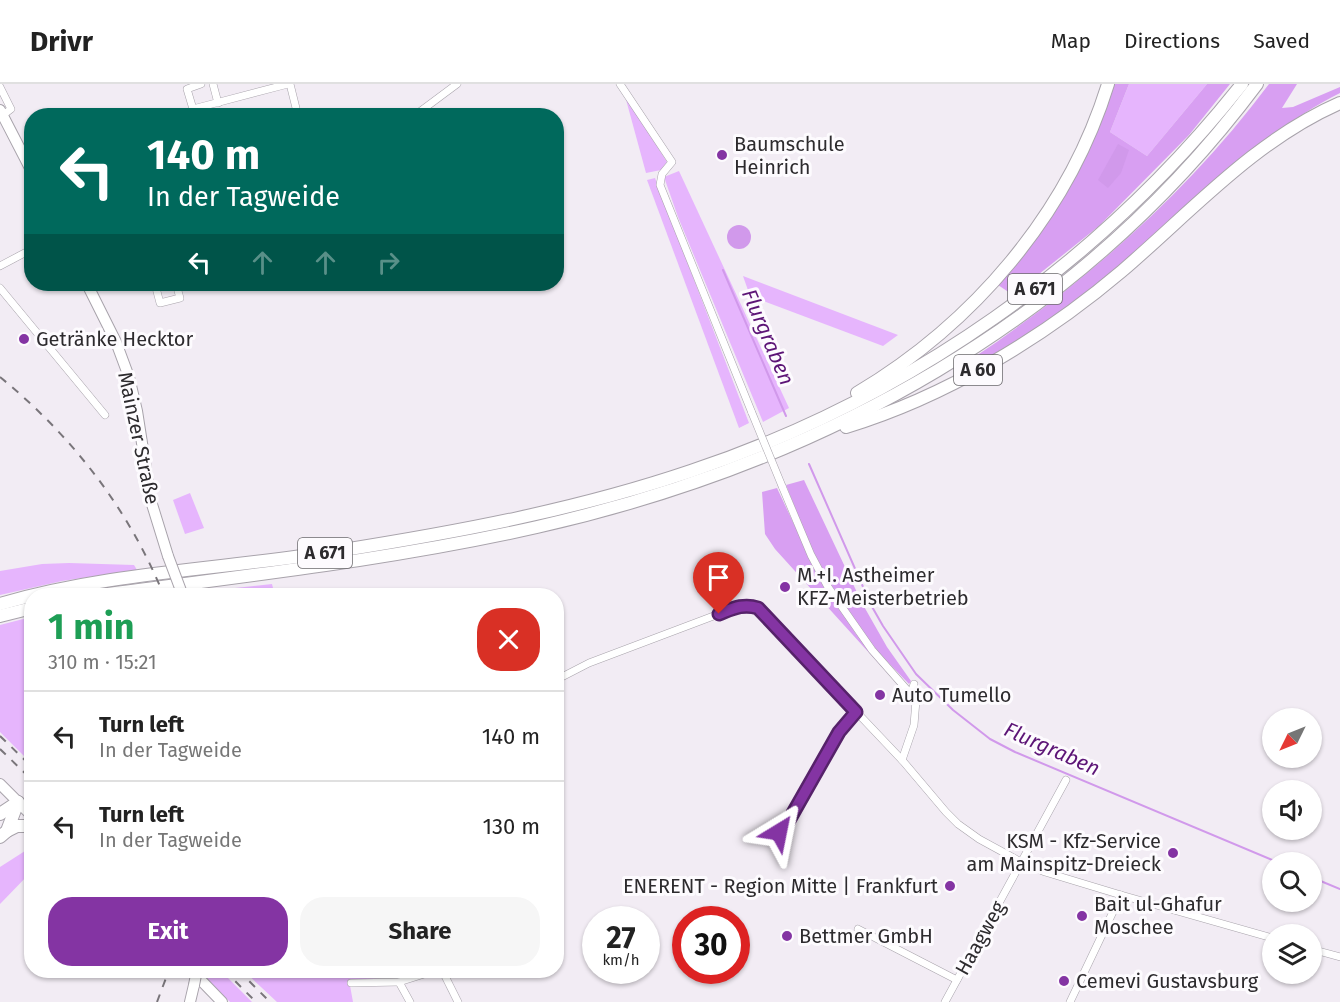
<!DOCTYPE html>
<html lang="en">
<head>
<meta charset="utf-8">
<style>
  body { margin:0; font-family:"Fira Sans",sans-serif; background:#f6f6f6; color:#222; height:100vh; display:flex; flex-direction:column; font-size:22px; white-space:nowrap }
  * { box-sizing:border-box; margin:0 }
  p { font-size:20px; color:#767676 }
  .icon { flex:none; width:33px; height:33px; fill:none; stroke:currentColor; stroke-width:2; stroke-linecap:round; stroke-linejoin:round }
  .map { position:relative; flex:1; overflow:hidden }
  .panel { position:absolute; left:24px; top:504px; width:540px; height:390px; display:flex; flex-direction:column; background:#fff; border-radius:24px; box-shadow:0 2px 4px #0004 }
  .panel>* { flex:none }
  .hud { position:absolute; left:24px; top:24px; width:540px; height:183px; border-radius:24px; box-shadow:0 2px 4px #0004; background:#00695c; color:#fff; overflow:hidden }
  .needle { width:39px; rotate:227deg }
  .tools { position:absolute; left:1262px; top:624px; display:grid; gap:12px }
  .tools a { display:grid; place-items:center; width:60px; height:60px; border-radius:50%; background:#fff; box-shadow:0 2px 4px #0004; font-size:30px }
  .speed { position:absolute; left:582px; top:822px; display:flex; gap:12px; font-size:30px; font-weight:700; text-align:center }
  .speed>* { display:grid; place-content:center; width:78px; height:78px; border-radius:50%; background:#fff; box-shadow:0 2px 4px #0004; line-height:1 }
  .speed small { font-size:15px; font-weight:400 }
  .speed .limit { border:9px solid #d22; background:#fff; color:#111 }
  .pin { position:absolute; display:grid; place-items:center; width:51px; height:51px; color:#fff; margin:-62px -26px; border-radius:50% 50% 50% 0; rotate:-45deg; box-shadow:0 0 6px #0007 }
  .pin .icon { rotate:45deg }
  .me { position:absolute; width:66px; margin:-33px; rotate:35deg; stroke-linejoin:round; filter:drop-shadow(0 0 4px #0008) }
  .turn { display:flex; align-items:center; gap:21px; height:126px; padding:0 24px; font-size:27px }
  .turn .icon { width:78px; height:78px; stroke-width:2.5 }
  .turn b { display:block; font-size:42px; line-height:51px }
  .lanes { display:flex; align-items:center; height:57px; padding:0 24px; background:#0003; justify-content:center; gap:30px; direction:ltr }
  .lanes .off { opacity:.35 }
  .round { display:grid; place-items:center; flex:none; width:63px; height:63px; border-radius:24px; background:#f6f6f6 }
  .summary { display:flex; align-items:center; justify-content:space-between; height:102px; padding:0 24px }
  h1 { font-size:36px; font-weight:700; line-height:45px; color:#1e9e55 }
  .button { display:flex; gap:12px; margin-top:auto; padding:12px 24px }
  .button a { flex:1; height:69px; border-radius:24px; background:#8434a3; color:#fff; font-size:24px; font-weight:700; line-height:69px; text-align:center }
  .button a+a { background:#f6f6f6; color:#222 }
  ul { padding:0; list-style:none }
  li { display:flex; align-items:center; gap:18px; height:90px; padding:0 24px; border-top:2px solid #e0e0e0 }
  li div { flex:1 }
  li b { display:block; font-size:22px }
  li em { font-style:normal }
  header { display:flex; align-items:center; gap:36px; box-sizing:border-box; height:84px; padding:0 30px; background:#fff; border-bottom:2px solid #e0e0e0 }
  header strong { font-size:28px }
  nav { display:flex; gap:33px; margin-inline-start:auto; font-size:21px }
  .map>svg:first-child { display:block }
  .green { fill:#e6b5fd }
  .forest { fill:#d89ff2 }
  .water { fill:#d199eb }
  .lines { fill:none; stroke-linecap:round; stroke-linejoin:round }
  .stream { stroke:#d199eb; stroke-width:2 }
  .minor-casing { stroke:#a8a3ab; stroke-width:8 }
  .secondary-casing { stroke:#a8a3ab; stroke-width:12 }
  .primary-casing { stroke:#a8a3ab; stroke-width:12 }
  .motorway-casing { stroke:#a8a3ab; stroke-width:14 }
  .minor { stroke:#fff; stroke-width:7 }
  .secondary { stroke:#fff; stroke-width:10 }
  .primary { stroke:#fff; stroke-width:10 }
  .motorway { stroke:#fff; stroke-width:12 }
  .rail { stroke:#79757a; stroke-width:2; stroke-dasharray:8 8; stroke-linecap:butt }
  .minor-bridge-casing { stroke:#a8a3ab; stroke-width:8; stroke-linecap:butt }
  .secondary-bridge-casing { stroke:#a8a3ab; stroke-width:12; stroke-linecap:butt }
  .minor-bridge { stroke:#fff; stroke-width:7 }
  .secondary-bridge { stroke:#fff; stroke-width:10 }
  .route-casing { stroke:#56226a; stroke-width:15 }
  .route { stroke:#8434a3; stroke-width:10 }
  .poi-dot { fill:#8434a3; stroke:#fdfbfe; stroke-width:2 }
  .labels { text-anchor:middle; stroke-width:6; stroke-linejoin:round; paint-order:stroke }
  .shield { fill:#fdfbfe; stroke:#6b696c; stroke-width:1.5 }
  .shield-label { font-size:18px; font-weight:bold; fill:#2d2b2e }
  .poi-label { font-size:20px; fill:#2d2b2e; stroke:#fdfbfe; text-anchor:start }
  .street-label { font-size:20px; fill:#2d2b2e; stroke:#fdfbfe }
  .water-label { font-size:21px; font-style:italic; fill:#5c1476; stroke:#fdfbfe }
</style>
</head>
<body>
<header>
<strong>Drivr</strong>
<nav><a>Map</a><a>Directions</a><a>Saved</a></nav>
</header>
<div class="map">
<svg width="1340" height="918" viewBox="0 0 1340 918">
  <rect width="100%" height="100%" fill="#f2ecf4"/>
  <!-- green -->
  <g class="green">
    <polygon points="1129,0 1207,0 1147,72 1110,48"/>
    <polygon points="625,12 667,78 661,86 646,89"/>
    <polygon points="679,87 789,324 763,338 678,133 664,93"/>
    <polygon points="655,94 749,339 739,344 647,96"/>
    <polygon points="743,192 898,251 883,262 750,212"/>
    <polygon points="190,409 204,444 185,450 173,416"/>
    <polygon points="69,479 134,481 137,486 62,497 0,511 0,487 42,480"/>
    <polygon points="272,500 274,508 262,512 160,512"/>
    <polygon points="31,533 32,533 31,679 0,648 0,541"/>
    <polygon points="25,767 31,767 31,788 0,820 0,783"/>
    <polygon points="208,887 221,887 252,918 230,918 206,894"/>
    <polygon points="244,887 423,887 398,893 349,896 353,918 277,918"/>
  </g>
  <!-- forest -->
  <g class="forest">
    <path d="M 1114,0 L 1129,0 L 1110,48 L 1147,72 L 1207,0 L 1230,0 L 1189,51 L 1099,142 L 1013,211 L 998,201 C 1025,169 1052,136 1072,99 C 1089,67 1102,34 1114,0 Z"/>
    <path d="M 1269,0 L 1297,0 L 1282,24 L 1293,23 L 1340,3 L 1340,9 C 1247,56 1176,140 1095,205 C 1059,233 1020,256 981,279 L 976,278 L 976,272 C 1086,198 1189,107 1269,0 Z"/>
    <polygon points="804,396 862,519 887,563 911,597 909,600 875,565 829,498 813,469 786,401"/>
    <polygon points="777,404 816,487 856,550 910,614 775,465 765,450 762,408"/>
  </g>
  <!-- water -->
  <g class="water">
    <polygon points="1118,60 1129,66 1121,89 1108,104 1098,96"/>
    <circle cx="739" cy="153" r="12"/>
  </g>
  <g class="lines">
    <!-- stream -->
    <g class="stream">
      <polyline points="723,186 786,332"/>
      <polyline points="809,380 871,521 883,542 916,590 953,626 990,655 1015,668 1277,778"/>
      <polyline points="1311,793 1340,805"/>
    </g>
    <!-- minor casing -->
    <g class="minor-casing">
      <g id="minor">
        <polyline points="201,0 187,5 193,25 288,0"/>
        <polyline points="213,0 218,19"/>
        <polyline points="290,0 298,32"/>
        <polyline points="620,0 672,78 662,90 660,101 752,329"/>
        <polyline points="0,3 11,25 3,31"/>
        <polyline points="78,32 90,28 94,32"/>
        <polyline points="414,32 457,0"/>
        <polyline points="0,182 32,165"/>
        <polyline points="155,200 160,219 180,214 176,200"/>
        <polyline points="0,204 105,331"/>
        <polyline points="782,402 811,471 828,503 872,566 916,616 914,641 902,676 946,728 958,740 979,755 1021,778 1045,788 1121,811 1272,854"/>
        <polyline points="556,596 589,579 740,522 749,521 758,524 902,676"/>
        <polyline points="911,609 914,600"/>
        <path d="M 769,756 C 807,726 822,665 856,628"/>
        <polyline points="858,845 957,896"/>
        <polyline points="1311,865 1340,873"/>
        <polyline points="442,886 458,918"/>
        <polyline points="351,899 399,898"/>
        <polyline points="410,918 399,898 437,886"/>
        <polyline points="945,918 1066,696"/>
        <polyline points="1070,918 1121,811"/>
      </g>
    </g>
    <!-- secondary casing -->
    <g class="secondary-casing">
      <g id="secondary">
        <polyline points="0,26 32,88"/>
        <polyline points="87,200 116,258 129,293 137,327 151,417 168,472"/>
        <polyline points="190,918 194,901"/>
      </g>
    </g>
    <!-- primary casing -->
    <g class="primary-casing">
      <g id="primary">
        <polyline points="0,700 32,732"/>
        <polyline points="191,886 222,918"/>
      </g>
    </g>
    <!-- motorway casing -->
    <g class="motorway-casing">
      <g id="motorway">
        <path d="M 857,309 C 973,240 1068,130 1108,0"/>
        <path d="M 846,343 C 945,313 1043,254 1122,187 C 1191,128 1255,56 1340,19"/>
        <path d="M 94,512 C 242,492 391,476 537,443 C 823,378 1079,238 1257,0"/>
        <path d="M 0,520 C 109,488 225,485 337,467 C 457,448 576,426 691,387 C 909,314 1099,180 1242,0"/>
        <polyline points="0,532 32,524"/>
        <polyline points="0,730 18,718"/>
        <polyline points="7,747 17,742 32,742"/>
        <polyline points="0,753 7,747 18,718"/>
      </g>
    </g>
    <!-- minor -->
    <use href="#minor" class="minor"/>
    <!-- secondary -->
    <use href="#secondary" class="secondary"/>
    <!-- primary -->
    <use href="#primary" class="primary"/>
    <!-- motorway -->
    <use href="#motorway" class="motorway"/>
    <!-- rail -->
    <g class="rail">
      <path d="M 0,293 C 72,352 129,425 164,512"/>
      <polyline points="0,652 32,683"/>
      <polyline points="0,665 32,696"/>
      <polyline points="224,886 256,918"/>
      <polyline points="238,886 270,918"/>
      <polyline points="157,918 169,886"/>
    </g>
    <!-- minor-bridge casing -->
    <g class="minor-bridge-casing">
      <polyline id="minor-bridge" points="752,329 782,402"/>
    </g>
    <!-- secondary-bridge casing -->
    <g class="secondary-bridge-casing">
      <g id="secondary-bridge">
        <polyline points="168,472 183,512"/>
        <polyline points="194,901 197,886"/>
      </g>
    </g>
    <!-- minor-bridge -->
    <use href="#minor-bridge" class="minor-bridge"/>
    <!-- secondary-bridge -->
    <use href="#secondary-bridge" class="secondary-bridge"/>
  </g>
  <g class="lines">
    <!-- route casing -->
    <g class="route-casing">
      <path id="route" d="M 719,530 C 732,525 743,519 758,524 L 856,628 L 839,648 L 788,738 L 779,748"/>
    </g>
    <!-- route -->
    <use href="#route" class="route"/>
  </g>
  <!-- markers -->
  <g class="poi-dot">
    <circle cx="722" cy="71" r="6"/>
    <circle cx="24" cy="255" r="6"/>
    <circle cx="785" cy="503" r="6"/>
    <circle cx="880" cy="611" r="6"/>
    <circle cx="1173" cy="769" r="6"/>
    <circle cx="950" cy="802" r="6"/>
    <circle cx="1082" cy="832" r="6"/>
    <circle cx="787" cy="852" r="6"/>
    <circle cx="1064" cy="897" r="6"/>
  </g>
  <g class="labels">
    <!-- shield labels -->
    <g class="shield">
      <rect x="1008" y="190" width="54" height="30" rx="4.5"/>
      <rect x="954" y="271" width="48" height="30" rx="4.5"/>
      <rect x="298" y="454" width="54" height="30" rx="4.5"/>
    </g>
    <g class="shield-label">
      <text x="1035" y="211">A 671</text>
      <text x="978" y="292">A 60</text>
      <text x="325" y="475">A 671</text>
    </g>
    <!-- poi labels -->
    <g class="poi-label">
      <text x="734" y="67">Baumschule<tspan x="734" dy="23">Heinrich</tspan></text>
      <text x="36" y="262">Getränke Hecktor</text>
      <text x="797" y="498">M.+I. Astheimer<tspan x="797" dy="23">KFZ-Meisterbetrieb</tspan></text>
      <text x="892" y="618">Auto Tumello</text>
      <text x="1161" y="764" text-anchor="end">KSM - Kfz-Service<tspan x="1161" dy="23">am Mainspitz-Dreieck</tspan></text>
      <text x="938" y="809" text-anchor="end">ENERENT - Region Mitte | Frankfurt</text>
      <text x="1094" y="827">Bait ul-Ghafur<tspan x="1094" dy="23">Moschee</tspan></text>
      <text x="799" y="859">Bettmer GmbH</text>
      <text x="1076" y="904">Cemevi Gustavsburg</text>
    </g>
    <!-- street labels -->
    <g class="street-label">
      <text transform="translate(139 354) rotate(78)" y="7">Mainzer Straße</text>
      <text transform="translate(980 854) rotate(-61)" y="7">Haagweg</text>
    </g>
    <!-- water labels -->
    <g class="water-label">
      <text transform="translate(768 253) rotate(67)" y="7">Flurgraben</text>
      <text transform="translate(1052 665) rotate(24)" y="7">Flurgraben</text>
    </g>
  </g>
</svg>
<div class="tools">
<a><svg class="needle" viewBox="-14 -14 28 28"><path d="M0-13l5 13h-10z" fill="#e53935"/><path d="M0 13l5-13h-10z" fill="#767676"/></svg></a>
<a><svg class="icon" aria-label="sound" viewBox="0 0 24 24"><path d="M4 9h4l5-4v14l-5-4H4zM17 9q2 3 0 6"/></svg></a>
<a><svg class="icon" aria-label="search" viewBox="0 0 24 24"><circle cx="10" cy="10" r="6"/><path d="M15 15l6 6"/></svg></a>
<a><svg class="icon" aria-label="layers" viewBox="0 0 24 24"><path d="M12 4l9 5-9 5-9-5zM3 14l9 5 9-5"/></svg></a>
</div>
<div class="speed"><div>27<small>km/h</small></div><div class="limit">30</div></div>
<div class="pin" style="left:719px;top:530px;background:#d93025"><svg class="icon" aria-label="arrive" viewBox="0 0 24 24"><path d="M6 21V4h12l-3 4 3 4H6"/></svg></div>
<svg class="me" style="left:779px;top:748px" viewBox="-20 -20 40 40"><path d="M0-17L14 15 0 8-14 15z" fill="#8434a3" stroke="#fff" stroke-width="4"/></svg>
<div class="hud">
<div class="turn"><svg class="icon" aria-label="left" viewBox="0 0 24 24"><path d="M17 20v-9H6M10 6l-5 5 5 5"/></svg><div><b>140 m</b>In der Tagweide</div></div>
<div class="lanes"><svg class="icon" aria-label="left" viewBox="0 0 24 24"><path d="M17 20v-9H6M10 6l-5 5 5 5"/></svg><svg class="icon off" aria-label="ahead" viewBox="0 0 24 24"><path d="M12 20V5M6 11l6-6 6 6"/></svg><svg class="icon off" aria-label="ahead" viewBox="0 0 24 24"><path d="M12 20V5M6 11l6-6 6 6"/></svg><svg class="icon off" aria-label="right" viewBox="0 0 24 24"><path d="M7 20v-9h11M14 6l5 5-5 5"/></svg></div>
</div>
<section class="panel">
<div class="summary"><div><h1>1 min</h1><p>310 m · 15:21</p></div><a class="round" style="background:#d93025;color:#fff"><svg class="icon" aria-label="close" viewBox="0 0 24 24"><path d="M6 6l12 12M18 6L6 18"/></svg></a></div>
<ul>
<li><svg class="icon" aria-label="left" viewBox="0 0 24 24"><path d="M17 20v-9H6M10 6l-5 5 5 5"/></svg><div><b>Turn left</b><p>In der Tagweide</p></div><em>140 m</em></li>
<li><svg class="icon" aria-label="left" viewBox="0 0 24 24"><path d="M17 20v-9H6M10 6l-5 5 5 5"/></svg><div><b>Turn left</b><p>In der Tagweide</p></div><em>130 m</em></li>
</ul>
<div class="button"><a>Exit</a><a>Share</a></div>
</section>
</div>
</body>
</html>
